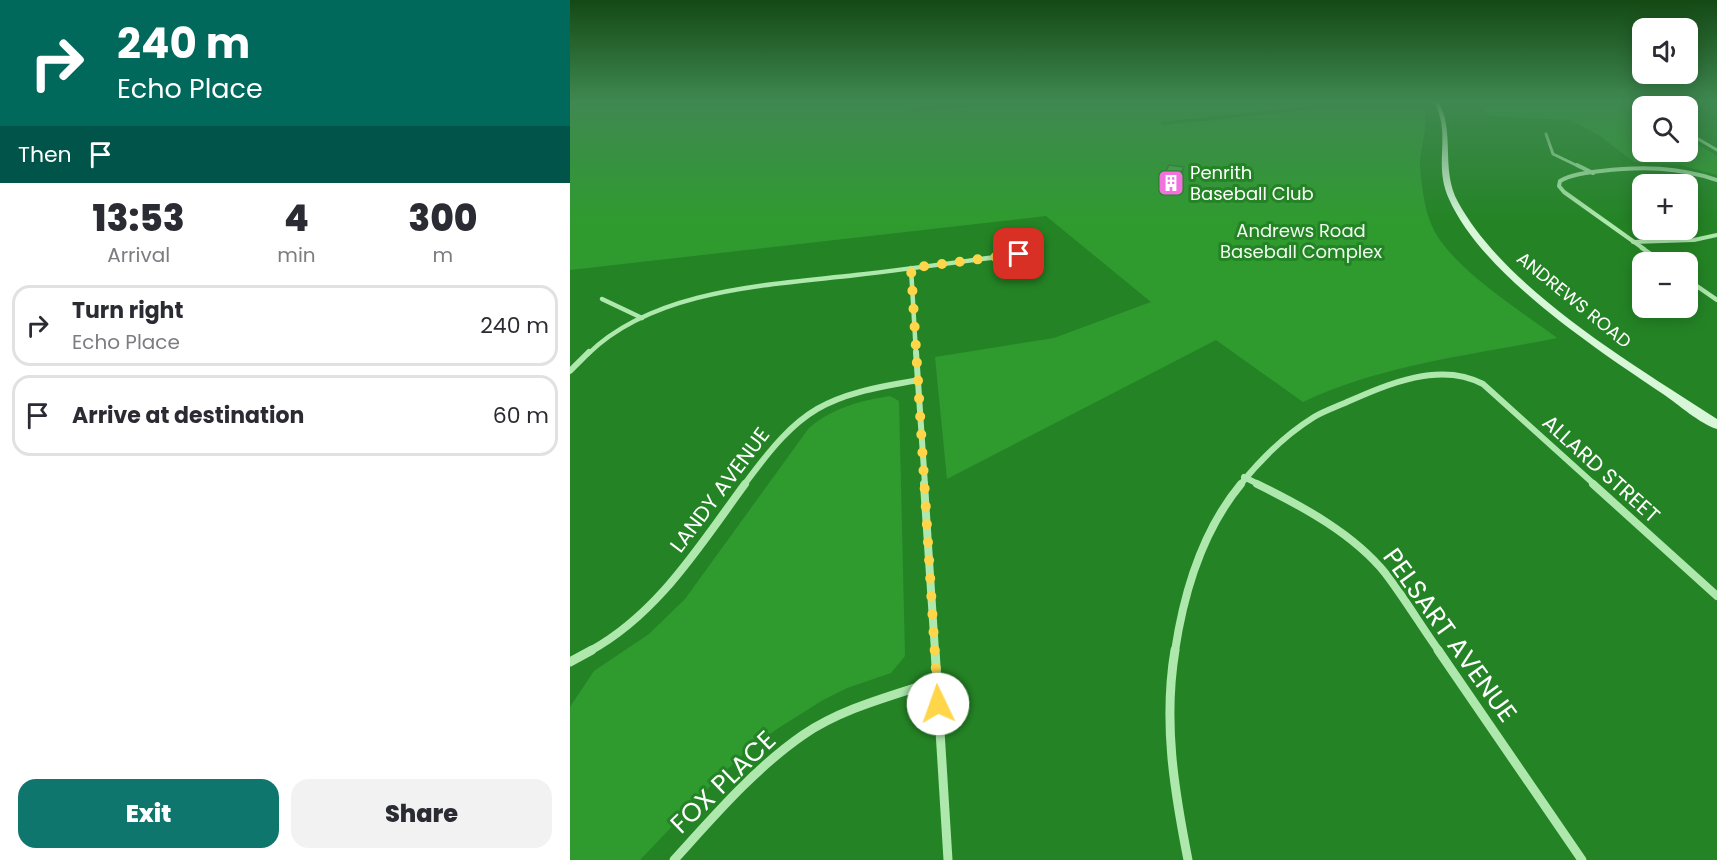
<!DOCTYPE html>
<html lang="en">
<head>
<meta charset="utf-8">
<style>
  body { margin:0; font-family:Poppins,sans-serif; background:#f2f2f3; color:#2b2b33; height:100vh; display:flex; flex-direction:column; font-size:22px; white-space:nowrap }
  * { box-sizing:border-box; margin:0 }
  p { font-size:20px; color:#7c7c81 }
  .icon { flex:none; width:33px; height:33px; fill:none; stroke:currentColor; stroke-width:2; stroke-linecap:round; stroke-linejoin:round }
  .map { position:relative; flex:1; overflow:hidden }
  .drawer { display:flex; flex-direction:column; background:#fff; width:570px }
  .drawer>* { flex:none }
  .banner { background:#00695c; color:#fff; overflow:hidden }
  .buttons { position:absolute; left:1062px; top:18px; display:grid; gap:12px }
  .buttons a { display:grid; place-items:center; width:66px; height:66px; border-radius:12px; background:#fff; box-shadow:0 3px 15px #0003; font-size:30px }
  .pin { position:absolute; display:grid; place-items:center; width:51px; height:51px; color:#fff; margin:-26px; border-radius:12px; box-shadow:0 3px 9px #0006 }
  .me { position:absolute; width:66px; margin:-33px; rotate:357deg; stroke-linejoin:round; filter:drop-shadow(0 0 4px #0008) }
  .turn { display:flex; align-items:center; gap:21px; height:126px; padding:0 18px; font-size:27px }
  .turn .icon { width:78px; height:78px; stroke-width:2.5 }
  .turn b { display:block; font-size:42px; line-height:51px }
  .then { display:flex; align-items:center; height:57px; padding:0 18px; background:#0003; gap:12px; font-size:22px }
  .eta { display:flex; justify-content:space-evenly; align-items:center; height:102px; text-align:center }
  .eta b { font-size:36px; font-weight:800; line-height:42px }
  .action { display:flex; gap:12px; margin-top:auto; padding:12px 18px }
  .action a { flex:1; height:69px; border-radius:18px; background:#0f766e; color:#fff; font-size:24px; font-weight:800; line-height:69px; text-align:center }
  .action a+a { background:#f2f2f3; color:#2b2b33 }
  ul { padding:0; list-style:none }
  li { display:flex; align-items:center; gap:18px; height:81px; margin:0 12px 9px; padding:0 6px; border:3px solid #e1e1e2; border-radius:18px }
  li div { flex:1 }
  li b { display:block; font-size:22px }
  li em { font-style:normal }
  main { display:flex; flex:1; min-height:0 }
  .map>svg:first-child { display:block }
  .green { fill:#2f9b2f }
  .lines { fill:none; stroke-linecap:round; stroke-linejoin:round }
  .minor-far5 { stroke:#aee8ad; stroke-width:3 }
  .minor-far4 { stroke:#aee8ad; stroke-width:4 }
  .minor-far3 { stroke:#aee8ad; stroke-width:4.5 }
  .minor-far2 { stroke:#aee8ad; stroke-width:6 }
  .minor-far1 { stroke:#aee8ad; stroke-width:8 }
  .minor { stroke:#aee8ad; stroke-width:9 }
  .secondary { fill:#d7f7d8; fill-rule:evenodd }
  .wall { fill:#3f923f }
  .shaded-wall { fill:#373 }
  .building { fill:#49aa49; stroke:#373; stroke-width:1.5 }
  .route { stroke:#ffd54a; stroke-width:10; stroke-dasharray:0 18 }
  .labels { text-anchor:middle; stroke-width:6; stroke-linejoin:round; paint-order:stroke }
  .far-poi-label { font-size:18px; fill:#fff; stroke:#248425; text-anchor:start }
  .far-park-label { font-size:18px; fill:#effcef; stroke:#248425 }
  .far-street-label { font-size:18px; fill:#fff; stroke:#248425 }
  .street-label { font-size:21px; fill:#fff; stroke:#248425 }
  .near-street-label { font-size:26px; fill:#fff; stroke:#248425 }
</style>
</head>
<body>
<main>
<section class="drawer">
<div class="banner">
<div class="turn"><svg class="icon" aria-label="right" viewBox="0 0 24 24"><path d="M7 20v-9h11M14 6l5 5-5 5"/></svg><div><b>240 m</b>Echo Place</div></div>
<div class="then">Then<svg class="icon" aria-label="arrive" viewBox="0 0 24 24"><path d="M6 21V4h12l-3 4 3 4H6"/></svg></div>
</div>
<div class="eta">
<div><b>13:53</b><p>Arrival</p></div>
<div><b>4</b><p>min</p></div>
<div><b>300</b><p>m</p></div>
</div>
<ul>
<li><svg class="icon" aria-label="right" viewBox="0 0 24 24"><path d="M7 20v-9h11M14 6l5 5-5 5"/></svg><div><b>Turn right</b><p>Echo Place</p></div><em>240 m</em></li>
<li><svg class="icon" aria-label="arrive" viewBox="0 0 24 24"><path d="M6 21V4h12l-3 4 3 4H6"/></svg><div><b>Arrive at destination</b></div><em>60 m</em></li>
</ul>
<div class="action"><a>Exit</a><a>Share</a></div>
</section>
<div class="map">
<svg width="1147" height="860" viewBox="0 0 1147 860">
  <rect width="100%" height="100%" fill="#248425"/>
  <!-- green -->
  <g class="green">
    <path d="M 0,101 L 444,101 L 366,102 L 331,113 L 473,101 L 838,101 L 841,104 L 811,103 L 744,106 L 590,122 L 593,125 L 747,109 L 854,109 C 859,129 849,148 850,168 C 852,186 854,209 862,226 C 880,267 951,311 987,338 C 902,355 813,364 733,402 L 646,340 L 377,479 L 365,357 L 484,338 L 581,302 L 476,216 L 0,270 Z"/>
    <polygon points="907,101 1054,101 1072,112 1072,152 1118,152 1118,139 1147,156 1147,175 1110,165 1064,162 1030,136 1000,120 918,116"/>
    <path d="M 320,396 L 329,401 L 335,656 L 321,673 L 277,688 L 253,700 L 207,729 L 178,750 L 150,776 L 70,860 L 0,860 L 0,707 L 24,671 L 79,634 L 115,599 L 239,428 C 263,408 289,401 320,396 Z"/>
  </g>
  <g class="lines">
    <!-- minor-far5 -->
    <g class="minor-far5">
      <polyline points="1063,101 1073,106"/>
      <polyline points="1118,133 1147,150"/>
      <polyline points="976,134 983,154 1010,167"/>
    </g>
    <!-- minor-far4 -->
    <g class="minor-far4">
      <polyline points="1007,165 1023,173"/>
      <polyline points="1063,242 1124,240 1147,235"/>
      <path d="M 1074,249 L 994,192 L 989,186 L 990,181 C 1002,174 1017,173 1031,171 C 1072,166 1108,167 1147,180"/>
    </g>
    <!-- minor-far3 -->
    <g class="minor-far3">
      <polyline points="1072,248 1092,262"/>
      <polyline points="341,268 346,354"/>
      <polyline points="1118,280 1147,300"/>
      <polyline points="32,299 72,318"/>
      <path d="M 18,354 C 84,289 199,285 286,275 C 340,269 395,261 449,254"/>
    </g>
    <!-- minor-far2 -->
    <g class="minor-far2">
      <polyline points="346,352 355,485"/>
      <polyline points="0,371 19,352"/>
      <polyline points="674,477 690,485"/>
      <path d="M 174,485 C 232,406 253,396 349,380"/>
      <path d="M 670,485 C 691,459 715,435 744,417 C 754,411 766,407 777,402 C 818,384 870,361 913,384 L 1025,485"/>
    </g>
    <!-- minor-far1 -->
    <g class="minor-far1">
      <polyline points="354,484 365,651"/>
      <path d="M 687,484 C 732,506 784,534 816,574 C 835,599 851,626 869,651"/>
      <polyline points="1023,484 1147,596"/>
      <path d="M 20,651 C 88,614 130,545 175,484"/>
      <path d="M 605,651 C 614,591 632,531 671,484"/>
    </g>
    <!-- minor -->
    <g class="minor">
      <polyline points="365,650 378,860"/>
      <path d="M 605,650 C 593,722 604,789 618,860"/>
      <polyline points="868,650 1012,860"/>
      <polyline points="0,662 22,650"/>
      <path d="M 104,860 C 144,816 184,769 233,735 C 272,708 322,696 366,681"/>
    </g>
    <!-- secondary -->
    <path class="secondary" d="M 864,101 L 868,101 C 886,132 870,169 888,202 C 936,290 1064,365 1147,419 L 1147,429 C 1130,424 1108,404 1093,394 C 1026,349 912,274 879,199 C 865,168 877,146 870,117 C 869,112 866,106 864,101 Z"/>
  </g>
  <!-- wall -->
  <polygon class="wall" points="614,167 613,174 604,193 589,191 589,184"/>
  <!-- shaded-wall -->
  <polygon class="shaded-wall" points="614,167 613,174 604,193 605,185"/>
  <!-- building -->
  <polygon class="building" points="599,165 614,167 605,185 589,184"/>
  <!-- sky -->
  <linearGradient id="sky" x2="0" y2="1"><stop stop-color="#144914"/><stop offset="0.46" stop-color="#3f8851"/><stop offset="1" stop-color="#3f8851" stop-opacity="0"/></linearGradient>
  <rect width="1147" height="221" fill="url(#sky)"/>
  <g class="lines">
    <!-- route -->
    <polyline class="route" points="368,704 341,268 449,254"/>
  </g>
  <!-- icons -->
  <defs>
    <g id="building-square" transform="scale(1.35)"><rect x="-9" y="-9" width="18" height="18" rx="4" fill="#f271de" stroke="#248425"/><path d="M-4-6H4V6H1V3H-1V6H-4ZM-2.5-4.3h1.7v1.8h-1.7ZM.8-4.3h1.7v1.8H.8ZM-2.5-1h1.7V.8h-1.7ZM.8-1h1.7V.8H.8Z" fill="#fff"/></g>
  </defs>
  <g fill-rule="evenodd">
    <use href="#building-square" x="601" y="183"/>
  </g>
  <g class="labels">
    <!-- far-poi labels -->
    <g class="far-poi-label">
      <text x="620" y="179">Penrith<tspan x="620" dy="21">Baseball Club</tspan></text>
    </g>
    <!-- far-park labels -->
    <g class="far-park-label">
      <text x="731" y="237">Andrews Road<tspan x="731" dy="21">Baseball Complex</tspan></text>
    </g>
    <!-- far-street labels -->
    <g class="far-street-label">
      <text transform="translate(1004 300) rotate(39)" y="6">ANDREWS ROAD</text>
    </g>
    <!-- street labels -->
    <g class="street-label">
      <text transform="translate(1031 469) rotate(42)" y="7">ALLARD STREET</text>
      <text transform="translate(150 490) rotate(-53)" y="7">LANDY AVENUE</text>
    </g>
    <!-- near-street labels -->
    <g class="near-street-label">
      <text transform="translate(880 635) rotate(54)" y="9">PELSART AVENUE</text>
      <text transform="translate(153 782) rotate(-44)" y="9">FOX PLACE</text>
    </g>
  </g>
</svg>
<div class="buttons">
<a><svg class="icon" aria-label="sound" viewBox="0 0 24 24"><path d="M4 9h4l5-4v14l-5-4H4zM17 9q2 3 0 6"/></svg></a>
<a><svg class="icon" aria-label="search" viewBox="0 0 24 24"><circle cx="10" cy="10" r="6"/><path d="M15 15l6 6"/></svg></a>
<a>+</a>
<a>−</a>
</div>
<div class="pin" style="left:449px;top:254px;background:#d93025"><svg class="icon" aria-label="arrive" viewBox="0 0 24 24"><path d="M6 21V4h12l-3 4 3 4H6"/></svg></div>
<svg class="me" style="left:368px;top:704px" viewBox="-20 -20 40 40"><circle r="19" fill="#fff"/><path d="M0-13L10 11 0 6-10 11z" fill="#ffd54a"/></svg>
</div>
</main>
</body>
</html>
